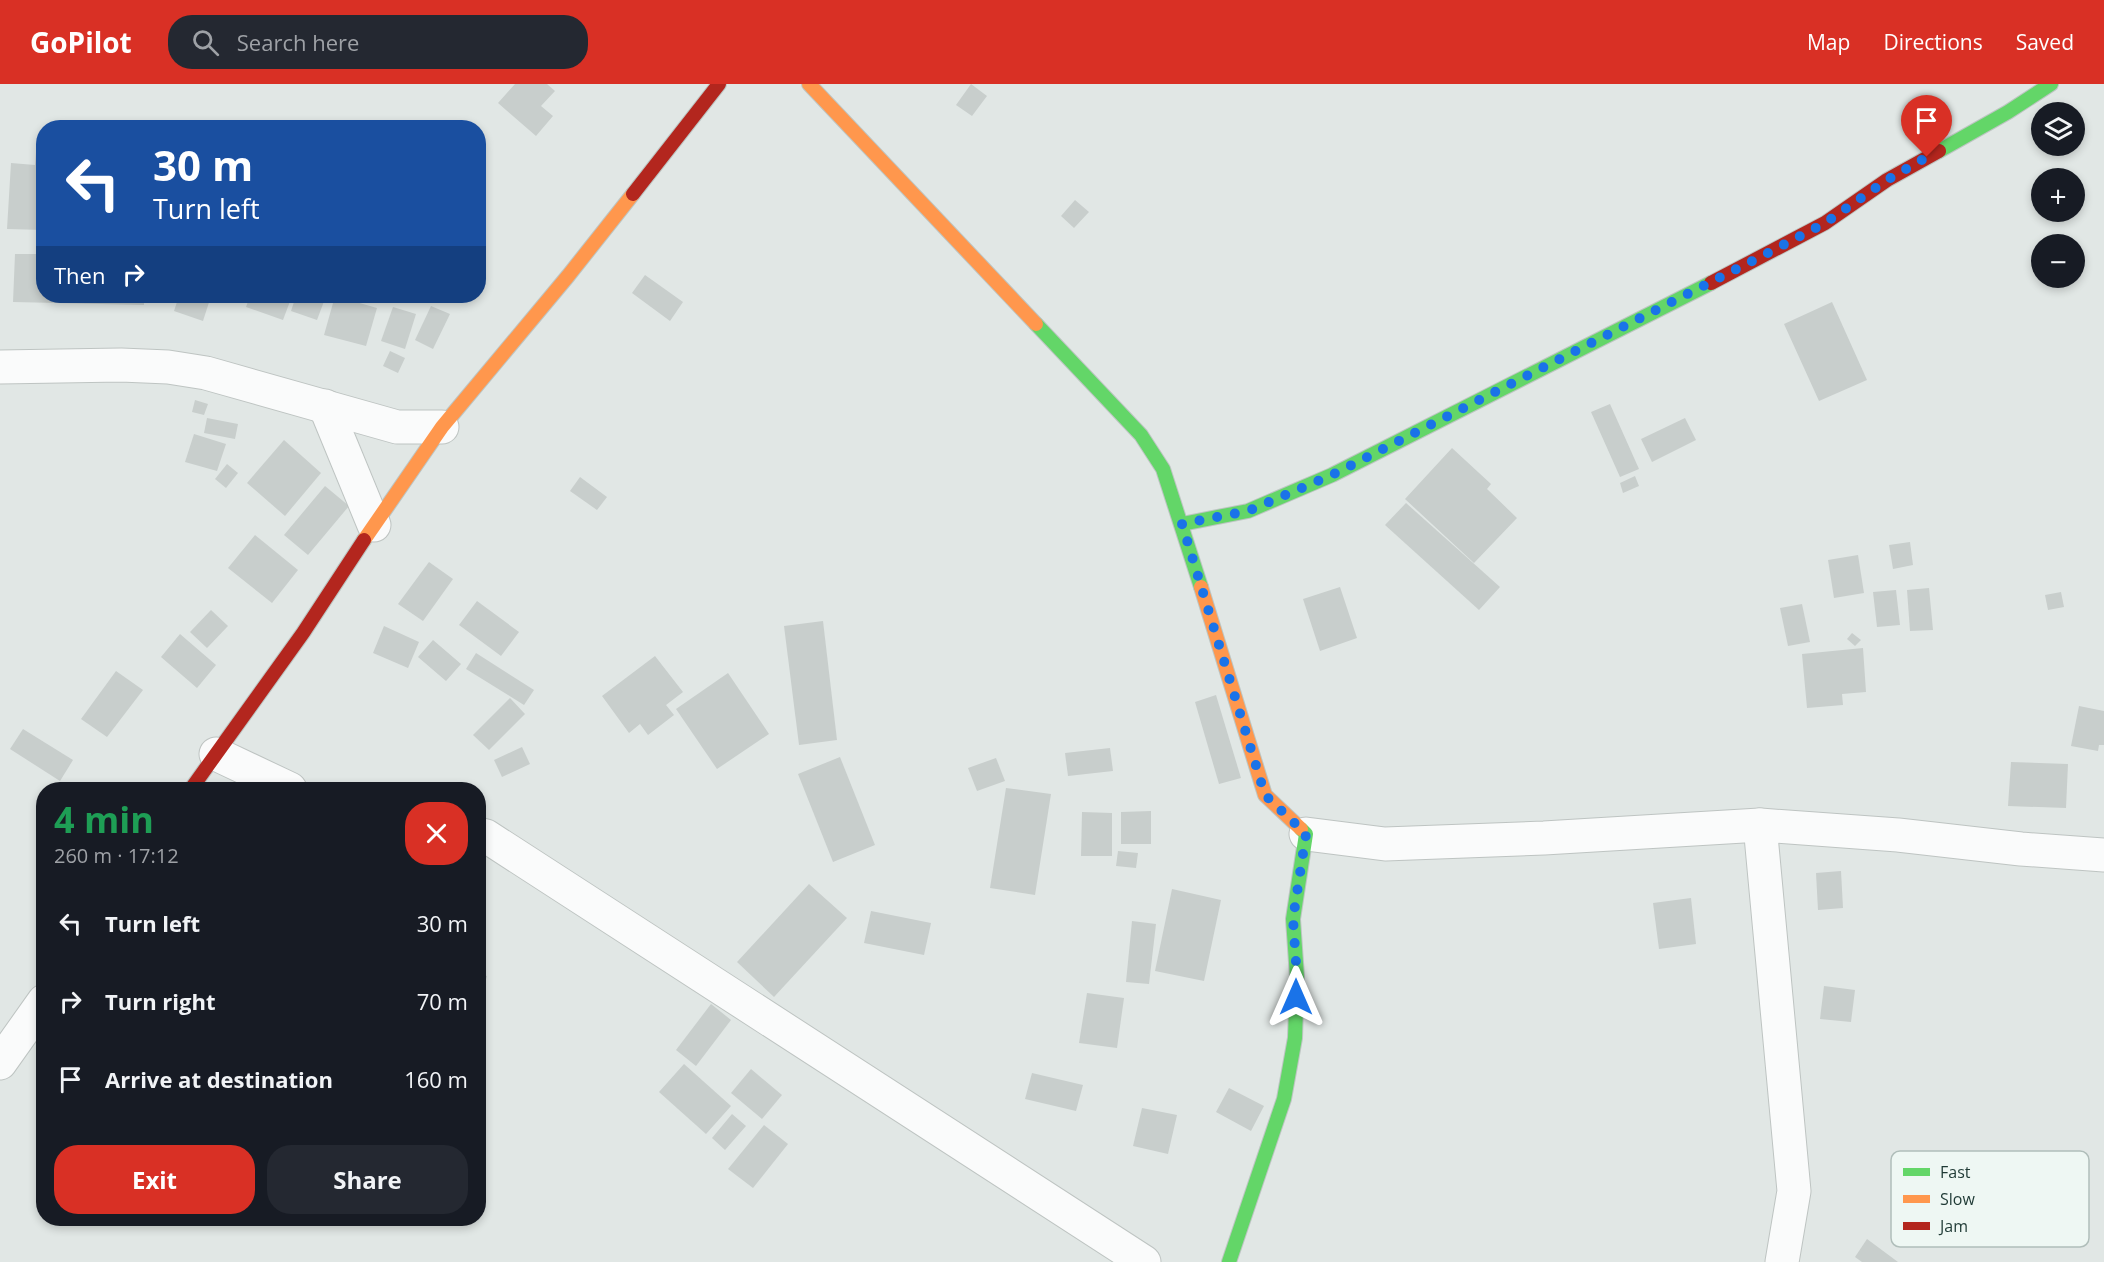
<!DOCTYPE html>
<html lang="en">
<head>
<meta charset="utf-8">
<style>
  body { margin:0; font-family:"Open Sans",sans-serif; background:#242831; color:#f1f3f6; height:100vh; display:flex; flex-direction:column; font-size:22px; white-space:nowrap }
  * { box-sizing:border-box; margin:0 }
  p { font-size:20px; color:#9ea1a6 }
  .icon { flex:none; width:33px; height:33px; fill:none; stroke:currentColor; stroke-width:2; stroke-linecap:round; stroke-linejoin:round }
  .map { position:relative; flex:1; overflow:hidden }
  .panel { position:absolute; left:36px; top:698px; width:450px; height:444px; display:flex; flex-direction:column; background:#171b24; border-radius:24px; box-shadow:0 3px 9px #0003 }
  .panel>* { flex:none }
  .top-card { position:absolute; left:36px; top:36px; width:450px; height:183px; border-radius:24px; box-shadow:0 3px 9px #0003; background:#1a4fa0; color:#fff; overflow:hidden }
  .tools { position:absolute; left:2031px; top:18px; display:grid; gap:12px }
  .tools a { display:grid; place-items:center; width:54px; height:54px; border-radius:50%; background:#171b24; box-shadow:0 3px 9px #0003; font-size:30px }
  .pin { position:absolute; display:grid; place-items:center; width:51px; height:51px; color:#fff; margin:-62px -26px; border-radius:50% 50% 50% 0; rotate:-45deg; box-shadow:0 0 6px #0007 }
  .pin .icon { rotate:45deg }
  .me { position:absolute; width:66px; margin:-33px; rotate:0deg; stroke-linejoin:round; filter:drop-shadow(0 0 4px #0008) }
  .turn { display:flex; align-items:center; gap:21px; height:126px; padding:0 18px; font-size:27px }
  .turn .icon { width:78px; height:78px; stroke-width:2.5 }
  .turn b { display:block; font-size:42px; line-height:51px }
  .then { display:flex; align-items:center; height:57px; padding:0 18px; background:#0003; gap:12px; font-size:22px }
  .round { display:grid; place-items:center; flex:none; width:63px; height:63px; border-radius:24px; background:#242831 }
  .headline { display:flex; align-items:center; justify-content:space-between; height:102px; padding:0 18px }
  h1 { font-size:36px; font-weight:700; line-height:45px; color:#1e9e55 }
  .primary-button { display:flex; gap:12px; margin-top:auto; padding:12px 18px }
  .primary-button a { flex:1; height:69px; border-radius:24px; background:#d93025; color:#fff; font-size:24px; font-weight:700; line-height:69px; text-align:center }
  .primary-button a+a { background:#242831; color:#f1f3f6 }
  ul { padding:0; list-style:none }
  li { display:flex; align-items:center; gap:18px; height:78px; padding:0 18px }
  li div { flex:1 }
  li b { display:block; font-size:22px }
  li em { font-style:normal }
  header { display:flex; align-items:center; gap:36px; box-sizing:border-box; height:84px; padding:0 30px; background:#d93025; color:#fff }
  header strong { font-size:28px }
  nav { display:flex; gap:33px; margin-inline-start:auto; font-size:21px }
  .search { width:420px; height:54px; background:#242831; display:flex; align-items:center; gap:15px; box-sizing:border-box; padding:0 21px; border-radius:24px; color:#9ea1a6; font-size:22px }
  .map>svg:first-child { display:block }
  .building { fill:#c8cecc }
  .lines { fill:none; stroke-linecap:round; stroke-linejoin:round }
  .street-casing { stroke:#bec4c2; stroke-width:35 }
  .fast-casing { stroke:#bdc5c2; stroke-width:16 }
  .slow-casing { stroke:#bdc5c2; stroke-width:16 }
  .jam-casing { stroke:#bdc5c2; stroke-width:16 }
  .street { stroke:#fafbfb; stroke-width:33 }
  .fast { stroke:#63d668; stroke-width:14 }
  .slow { stroke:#ff974d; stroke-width:14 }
  .jam { stroke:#b3261e; stroke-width:14 }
  .route { stroke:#1a73e8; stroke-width:10; stroke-dasharray:0 18 }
  .key { fill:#eef7f3; stroke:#b0beba; stroke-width:1.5 }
  .key-label { font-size:16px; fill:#1f3a35 }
</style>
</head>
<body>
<header>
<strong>GoPilot</strong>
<div class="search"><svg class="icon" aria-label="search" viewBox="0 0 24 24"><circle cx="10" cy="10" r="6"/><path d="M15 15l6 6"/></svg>Search here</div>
<nav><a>Map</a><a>Directions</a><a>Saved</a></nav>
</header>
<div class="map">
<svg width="2104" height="1178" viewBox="0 0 2104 1178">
  <rect width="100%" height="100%" fill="#e1e7e5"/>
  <!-- building -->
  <g class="building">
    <polygon points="515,0 547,0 555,7 541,22 553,32 536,52 498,19"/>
    <polygon points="971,0 987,12 972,32 956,21"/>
    <polygon points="37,56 44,57 44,146 7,145 11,79 35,81"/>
    <polygon points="1075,116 1089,128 1074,144 1061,132"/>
    <polygon points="15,170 44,170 44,212 144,212 144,221 13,218"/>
    <polygon points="645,191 683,218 670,237 632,209"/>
    <polygon points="179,212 211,212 203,237 174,227"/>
    <polygon points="250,212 292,212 283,236 246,223"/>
    <polygon points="296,212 326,212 317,236 291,227"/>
    <polygon points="335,212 377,224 366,262 324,251"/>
    <polygon points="1832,218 1867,296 1819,317 1784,240"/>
    <polygon points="431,222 450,230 433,265 415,256"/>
    <polygon points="393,223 416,230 405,265 381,257"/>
    <polygon points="390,267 405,274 398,289 383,282"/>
    <polygon points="195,316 208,320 204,331 192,328"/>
    <polygon points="1610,320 1639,385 1620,393 1591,328"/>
    <polygon points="207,334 238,340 235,355 204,349"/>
    <polygon points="1685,334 1696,356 1652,378 1641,355"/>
    <polygon points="194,350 226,360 217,387 185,378"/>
    <polygon points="284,356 321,389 285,432 247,399"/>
    <polygon points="1452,364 1491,400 1487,405 1517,434 1474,479 1405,415"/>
    <polygon points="227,380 238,389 226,404 215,395"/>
    <polygon points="1635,392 1639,402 1623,409 1620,399"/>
    <polygon points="580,393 607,413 597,426 570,407"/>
    <polygon points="325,402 349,422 308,471 284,451"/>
    <polygon points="1406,419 1500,503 1479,526 1385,441"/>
    <polygon points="255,451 298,486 272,519 228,484"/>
    <polygon points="1910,458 1913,481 1893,485 1889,461"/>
    <polygon points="1858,471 1864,509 1834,514 1828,476"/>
    <polygon points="429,478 453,495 423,537 398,520"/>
    <polygon points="1340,503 1357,554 1320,567 1303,515"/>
    <polygon points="1929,504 1933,546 1910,547 1907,506"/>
    <polygon points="1896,506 1900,541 1877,543 1873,508"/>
    <polygon points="2061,508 2064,523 2048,526 2045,511"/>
    <polygon points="477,517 519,548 501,572 459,541"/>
    <polygon points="1802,520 1810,558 1788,562 1780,524"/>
    <polygon points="211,526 228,542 207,564 190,548"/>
    <polygon points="823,537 837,656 799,661 784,542"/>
    <polygon points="384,542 419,558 408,584 373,569"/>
    <polygon points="1852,549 1861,556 1855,562 1847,555"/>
    <polygon points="180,550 216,581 197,604 161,573"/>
    <polygon points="433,556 461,580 446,597 418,573"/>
    <polygon points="1863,564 1866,608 1842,610 1843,621 1807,624 1802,570"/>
    <polygon points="476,569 534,606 524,621 466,585"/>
    <polygon points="655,572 683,608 666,621 674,631 648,651 640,640 629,649 602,612"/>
    <polygon points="116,587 143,606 107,653 81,635"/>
    <polygon points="728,589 769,650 717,685 676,625"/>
    <polygon points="1216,611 1241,694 1219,700 1195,618"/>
    <polygon points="510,614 525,630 489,666 473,651"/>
    <polygon points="2079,622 2104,627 2104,661 2099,661 2098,667 2071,662"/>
    <polygon points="23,645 73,676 60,697 10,665"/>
    <polygon points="522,663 530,680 502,693 494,676"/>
    <polygon points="1110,664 1113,687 1068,692 1065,669"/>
    <polygon points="840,673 875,761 833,778 798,690"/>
    <polygon points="996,674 1005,697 977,707 968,684"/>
    <polygon points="2011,678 2068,680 2066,724 2008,722"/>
    <polygon points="1006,704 1051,710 1035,811 990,804"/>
    <polygon points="1151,727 1151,760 1121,760 1121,728"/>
    <polygon points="1082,728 1112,729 1112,772 1081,772"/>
    <polygon points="1118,767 1138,769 1136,784 1116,782"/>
    <polygon points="1841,787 1843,824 1818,826 1816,789"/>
    <polygon points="809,800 847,834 774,913 737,878"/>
    <polygon points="1172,805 1221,816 1204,897 1155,887"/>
    <polygon points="1691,814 1696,860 1659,865 1653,819"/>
    <polygon points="871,827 931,839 924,871 864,859"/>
    <polygon points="1132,837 1156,840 1149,900 1126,898"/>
    <polygon points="478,890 487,892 480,914 478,913"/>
    <polygon points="1824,902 1855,906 1851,938 1820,935"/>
    <polygon points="1087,909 1124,914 1117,964 1079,959"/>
    <polygon points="711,920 731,936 696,982 676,966"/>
    <polygon points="684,980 731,1022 706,1050 659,1008"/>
    <polygon points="751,985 782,1011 762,1035 731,1009"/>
    <polygon points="1032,989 1083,1001 1076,1027 1025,1015"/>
    <polygon points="1229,1004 1264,1022 1251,1047 1216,1028"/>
    <polygon points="1142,1024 1177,1031 1168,1070 1133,1062"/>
    <polygon points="732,1030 746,1042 725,1066 712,1054"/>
    <polygon points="764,1041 788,1060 753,1104 728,1085"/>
    <polygon points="1867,1155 1898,1178 1862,1178 1855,1173"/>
  </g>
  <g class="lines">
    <!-- street casing -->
    <g class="street-casing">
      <g id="street">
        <polyline points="0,283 121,281 168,283 206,289 397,343 442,343"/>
        <polyline points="325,322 374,441"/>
        <polyline points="216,670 290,705"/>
        <polyline points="1760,741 1794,1107 1782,1178"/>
        <polyline points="478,750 486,752 1144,1178"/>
        <polyline points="1306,750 1385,760 1544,754 1760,741 1898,751 2021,765 2104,771"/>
        <polyline points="0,979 44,917"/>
      </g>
    </g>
    <!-- fast casing -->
    <g class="fast-casing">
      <g id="fast">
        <polyline points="1939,67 2008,28 2051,0"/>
        <polyline points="1036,240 1141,351 1163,385 1201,503"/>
        <polyline points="1182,440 1248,427 1332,391 1711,199"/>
        <polyline points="1229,1178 1284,1015 1295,954 1297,893 1293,835 1306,750 1301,745"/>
      </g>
    </g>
    <!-- slow casing -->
    <g class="slow-casing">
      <g id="slow">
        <polyline points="809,0 1036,240"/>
        <polyline points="364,456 442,343 568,192 633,110"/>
        <polyline points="1201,503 1265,711 1301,745"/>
      </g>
    </g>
    <!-- jam casing -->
    <g class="jam-casing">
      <g id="jam">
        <polyline points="633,110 719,0"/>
        <polyline points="1711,199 1825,139 1887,96 1939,67"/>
        <polyline points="191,705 303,549 364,456"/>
      </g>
    </g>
    <!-- street -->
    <use href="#street" class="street"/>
    <!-- fast -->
    <use href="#fast" class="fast"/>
    <!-- slow -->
    <use href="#slow" class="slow"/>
    <!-- jam -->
    <use href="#jam" class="jam"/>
  </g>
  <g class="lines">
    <!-- route -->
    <polyline class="route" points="1296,913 1297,893 1293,835 1306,750 1265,711 1182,440 1248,427 1332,391 1764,171 1825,139 1887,96 1927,73"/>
  </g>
  <!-- legend -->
  <rect x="1891" y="1067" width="198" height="96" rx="9" class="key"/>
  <rect x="1903" y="1084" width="27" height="8" fill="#63d668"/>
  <rect x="1903" y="1111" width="27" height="8" fill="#ff974d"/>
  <rect x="1903" y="1138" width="27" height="8" fill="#b3261e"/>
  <g class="key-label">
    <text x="1940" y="1094">Fast</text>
    <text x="1940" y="1121">Slow</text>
    <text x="1940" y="1148">Jam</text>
  </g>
</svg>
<div class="tools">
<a><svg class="icon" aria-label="layers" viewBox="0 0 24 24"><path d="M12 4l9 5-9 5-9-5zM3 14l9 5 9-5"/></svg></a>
<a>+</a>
<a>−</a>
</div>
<div class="pin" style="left:1927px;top:73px;background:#d93025"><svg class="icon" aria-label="arrive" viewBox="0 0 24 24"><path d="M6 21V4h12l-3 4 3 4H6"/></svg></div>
<svg class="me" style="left:1296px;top:913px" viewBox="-20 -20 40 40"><path d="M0-17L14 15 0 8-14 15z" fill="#1a73e8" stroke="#fff" stroke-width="4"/></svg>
<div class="top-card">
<div class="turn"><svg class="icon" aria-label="left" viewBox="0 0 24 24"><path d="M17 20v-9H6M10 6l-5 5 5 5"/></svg><div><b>30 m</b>Turn left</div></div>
<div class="then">Then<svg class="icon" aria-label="right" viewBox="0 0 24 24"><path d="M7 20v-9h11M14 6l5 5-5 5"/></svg></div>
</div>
<section class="panel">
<div class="headline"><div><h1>4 min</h1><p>260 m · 17:12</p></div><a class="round" style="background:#d93025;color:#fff"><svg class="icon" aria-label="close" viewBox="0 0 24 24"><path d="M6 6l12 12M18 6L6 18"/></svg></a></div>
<ul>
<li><svg class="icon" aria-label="left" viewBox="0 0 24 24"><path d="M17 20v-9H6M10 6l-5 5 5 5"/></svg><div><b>Turn left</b></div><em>30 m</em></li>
<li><svg class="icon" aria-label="right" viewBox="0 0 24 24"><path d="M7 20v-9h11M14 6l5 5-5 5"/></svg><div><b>Turn right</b></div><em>70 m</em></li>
<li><svg class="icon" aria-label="arrive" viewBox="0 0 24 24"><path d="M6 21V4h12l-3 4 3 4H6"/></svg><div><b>Arrive at destination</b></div><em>160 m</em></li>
</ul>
<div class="primary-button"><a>Exit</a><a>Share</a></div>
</section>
</div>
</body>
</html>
